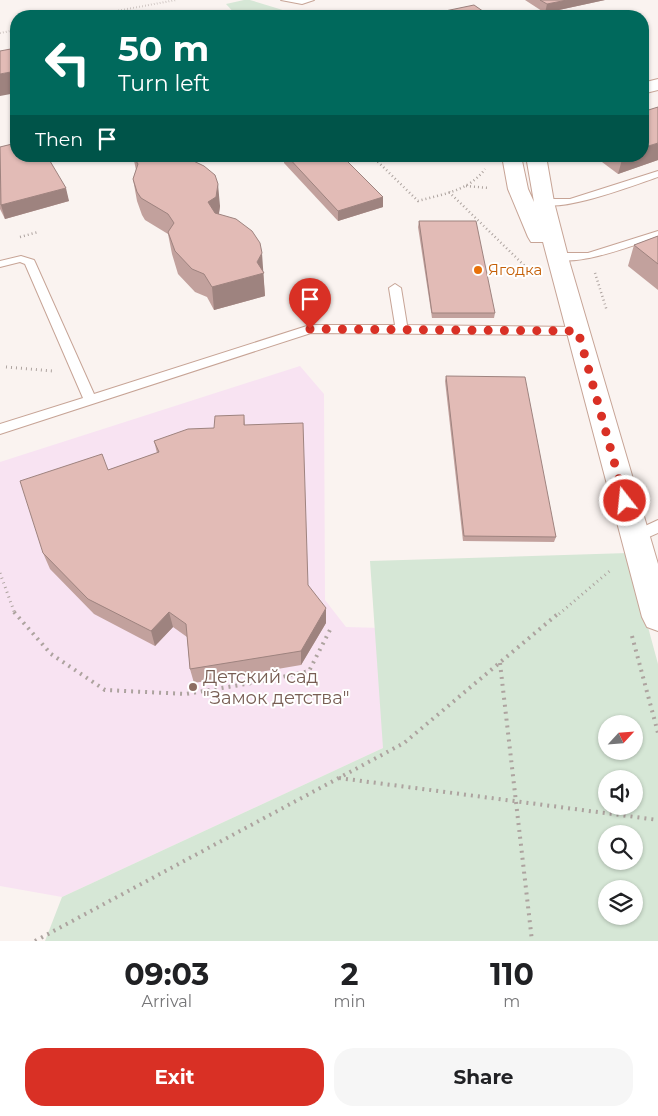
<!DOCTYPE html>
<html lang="en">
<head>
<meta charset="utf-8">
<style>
  body { margin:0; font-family:Montserrat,sans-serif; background:#f6f6f6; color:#202124; height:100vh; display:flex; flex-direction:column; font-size:19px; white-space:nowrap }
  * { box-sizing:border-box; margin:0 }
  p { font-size:16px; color:#757577 }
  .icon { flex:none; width:28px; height:28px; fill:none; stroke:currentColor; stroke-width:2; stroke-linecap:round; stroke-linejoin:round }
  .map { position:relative; height:941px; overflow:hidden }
  .drawer { display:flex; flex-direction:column; background:#fff; flex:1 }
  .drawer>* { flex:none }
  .guide { position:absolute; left:10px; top:10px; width:639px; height:152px; border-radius:20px; box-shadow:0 1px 4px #0004; background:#00695c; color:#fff; overflow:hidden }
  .needle { width:32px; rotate:64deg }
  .controls { position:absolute; left:598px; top:715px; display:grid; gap:10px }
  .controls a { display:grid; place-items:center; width:45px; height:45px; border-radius:50%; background:#fff; box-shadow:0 1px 4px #0004; font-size:25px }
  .pin { position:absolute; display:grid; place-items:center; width:42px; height:42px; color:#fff; margin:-51px -21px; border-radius:50% 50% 50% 0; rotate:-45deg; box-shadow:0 0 5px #0007 }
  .pin .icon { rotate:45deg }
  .me { position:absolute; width:55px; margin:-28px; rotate:344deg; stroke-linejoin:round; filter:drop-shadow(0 0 4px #0008) }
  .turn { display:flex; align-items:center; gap:18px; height:105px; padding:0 25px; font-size:22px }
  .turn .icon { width:65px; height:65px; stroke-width:2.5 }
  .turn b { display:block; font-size:35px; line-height:42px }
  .then { display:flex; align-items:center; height:48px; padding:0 25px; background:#0003; gap:10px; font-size:19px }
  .eta { display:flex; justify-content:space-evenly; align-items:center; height:85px; text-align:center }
  .eta b { font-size:30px; font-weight:700; line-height:35px }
  .cta { display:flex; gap:10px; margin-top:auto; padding:10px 25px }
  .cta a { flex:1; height:58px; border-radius:20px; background:#d93025; color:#fff; font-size:20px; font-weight:700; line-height:58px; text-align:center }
  .cta a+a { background:#f6f6f6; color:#202124 }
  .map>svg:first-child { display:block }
  .education { fill:#f8e3f2 }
  .green { fill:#d6e7d6; fill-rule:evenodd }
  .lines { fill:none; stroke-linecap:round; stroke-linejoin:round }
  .lane-casing { stroke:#c7a496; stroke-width:2 }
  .street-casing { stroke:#c7a496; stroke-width:2 }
  .path-far3 { stroke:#ada39f; stroke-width:2; stroke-dasharray:0.5 2.5; stroke-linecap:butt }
  .path-far2 { stroke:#ada39f; stroke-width:2.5; stroke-dasharray:1 3; stroke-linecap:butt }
  .path-far1 { stroke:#ada39f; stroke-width:3; stroke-dasharray:1 4; stroke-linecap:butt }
  .path { stroke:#ada39f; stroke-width:4; stroke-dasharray:2 5; stroke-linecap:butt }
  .lane { fill:#fff; fill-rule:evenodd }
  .street { fill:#fff; fill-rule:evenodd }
  .wall { fill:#c2a19d }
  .shaded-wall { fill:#9e837f }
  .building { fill:#e2bbb6; stroke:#9e837f }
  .route { stroke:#d93025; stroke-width:9; stroke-dasharray:0 16.2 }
  .food-dot { fill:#e8710a; stroke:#fff; stroke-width:2 }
  .education-dot { fill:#8d6e63; stroke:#fff; stroke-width:2 }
  .labels { text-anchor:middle; stroke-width:4; stroke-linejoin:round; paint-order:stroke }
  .food-label { font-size:15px; fill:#c56008; stroke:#fff; text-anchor:start }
  .near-education-label { font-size:18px; fill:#785e54; stroke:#fff; text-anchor:start }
</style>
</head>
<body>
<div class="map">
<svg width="658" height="941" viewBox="0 0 658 941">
  <rect width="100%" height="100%" fill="#faf3f0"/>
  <!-- education -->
  <polygon class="education" points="300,366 324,394 325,600 346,627 382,628 383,748 62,897 0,886 0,462"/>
  <!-- green -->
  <g class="green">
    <polygon points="244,0 250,0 286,11 288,14 277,16 237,16 226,4"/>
    <path d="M 628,553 L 658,664 L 658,941 L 45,941 L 62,897 L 383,748 L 370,561 ZM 606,724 L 634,724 L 634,751 L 606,751 ZM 606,779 L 634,779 L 634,806 L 606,806 ZM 606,834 L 634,834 L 634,861 L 606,861 ZM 606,889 L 634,889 L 634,916 L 606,916 Z"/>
  </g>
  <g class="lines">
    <!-- lane casing -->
    <g class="lane-casing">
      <g id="lane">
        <polygon points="281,0 314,0 302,4"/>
        <path d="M 658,171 L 658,177 C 637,184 555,216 539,202 L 544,199 L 570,199 Z"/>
        <path d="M 658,231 L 658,237 C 638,244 567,271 552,256 L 557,253 L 588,253 Z"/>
        <polygon points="21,256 34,260 35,262 94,394 310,325 395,325 389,288 395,284 401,288 407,325 578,327 584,331 578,335 311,333 0,434 0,424 83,398 25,264 20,262 0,267 0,261"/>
        <polygon points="658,520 658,533 635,543 630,541 628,537 630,533"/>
      </g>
    </g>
    <!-- street casing -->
    <g class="street-casing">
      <g id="street">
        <polygon points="658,79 658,90 642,94 642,83"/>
        <polygon points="502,156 521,156 528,189 534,202 526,156 546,156 554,202 570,264 658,564 658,631 647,627 642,617 543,242 531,242 528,237 508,189"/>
      </g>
    </g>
    <!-- path-far3 -->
    <g class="path-far3">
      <polyline points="89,16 176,0"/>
      <polyline points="0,33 16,30"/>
      <polyline points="421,156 428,157"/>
      <polyline points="440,157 446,156"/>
    </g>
    <!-- path-far2 -->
    <g class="path-far2">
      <path d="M 372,156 L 418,201 C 443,194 469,191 485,169"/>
      <polyline points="421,156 434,158 446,156"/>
      <polyline points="466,186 489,188"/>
      <polyline points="449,192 533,274"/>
      <polyline points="20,237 38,232"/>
      <polyline points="595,273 607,311"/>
    </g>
    <!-- path-far1 -->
    <g class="path-far1">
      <polyline points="6,367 53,371"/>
      <polyline points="0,573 15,614"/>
      <polyline points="559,614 612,569"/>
    </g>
    <!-- path -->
    <g class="path">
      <polyline points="14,612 51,654 105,690 186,694 264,681 309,671 331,628"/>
      <polyline points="632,636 658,733"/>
      <polyline points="500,663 532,941"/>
      <polyline points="339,778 658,820"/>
      <polyline points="35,941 404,743 560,612"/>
    </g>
    <!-- lane -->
    <use href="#lane" class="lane"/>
    <!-- street -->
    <use href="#street" class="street"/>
  </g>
  <!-- wall -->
  <g class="wall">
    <polygon points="525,0 605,0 545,13"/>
    <polygon points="0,147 49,160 69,201 5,219 0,209"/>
    <polygon points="133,156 220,206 219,214 263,272 265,296 214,310 207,297 195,292 178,274 172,254 168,234 145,220 142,215 137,201 133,179 136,170"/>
    <polygon points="284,156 342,156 383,197 383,207 338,221 284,163"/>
    <polygon points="594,156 642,156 658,160 618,174"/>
    <polygon points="419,221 495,313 494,318 432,318 418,227"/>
    <polygon points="658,236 658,290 628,266 634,245"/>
    <polygon points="446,376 556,537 554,542 463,541 445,381"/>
    <polygon points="244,415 245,425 308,585 326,623 301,665 194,683 190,669 187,637 173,627 155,646 94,614 50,569 43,553 108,470 157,453 154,441 214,428"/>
  </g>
  <!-- shaded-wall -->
  <g class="shaded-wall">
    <polygon points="567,0 605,0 545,13 547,4"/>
    <polygon points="16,71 16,93 0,96 0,74"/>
    <polygon points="658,143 658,160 618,174 623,156 642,156 642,148"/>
    <polygon points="44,156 63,156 45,161"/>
    <polygon points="218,184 220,206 218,219 208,202"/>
    <polygon points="66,188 69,201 5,219 1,205"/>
    <polygon points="383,197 383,207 338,221 338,211"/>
    <polygon points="262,253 265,296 214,310 212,287 257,262"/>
    <polygon points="326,608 326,623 301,665 301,651"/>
    <polygon points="169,612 173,627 155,646 151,631"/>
  </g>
  <!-- building -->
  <g class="building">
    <polygon points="540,0 567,0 547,4"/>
    <polygon points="474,5 490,16 421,16"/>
    <polygon points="16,48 16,71 0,74 0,51"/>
    <polygon points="658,107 658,143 642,148 642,112"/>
    <polygon points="16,143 16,156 47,156 66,188 1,205 0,147"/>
    <polygon points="133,156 183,156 204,166 215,175 218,184 216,197 208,202 215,213 236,219 252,231 260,243 262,253 257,262 264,273 212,287 204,274 192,269 175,251 168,232 174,223 168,214 141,198 137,192 133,179 138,164"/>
    <polygon points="287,156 342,156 383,197 338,211"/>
    <polygon points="419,221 476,221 495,313 432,313"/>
    <polygon points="658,236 658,264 634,245"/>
    <polygon points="446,376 525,377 556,537 464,536"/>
    <polygon points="244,415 244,425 303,423 308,585 326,608 301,651 190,669 186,624 169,612 151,631 88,599 43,553 20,481 102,454 108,470 159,452 154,441 188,429 214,428 215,416"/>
  </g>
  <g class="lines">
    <!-- route -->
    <polyline class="route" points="310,329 578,331 625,501"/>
  </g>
  <!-- markers -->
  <circle class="food-dot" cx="478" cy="270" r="5"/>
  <circle class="education-dot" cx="193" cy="687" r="5"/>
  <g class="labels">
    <!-- food labels -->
    <g class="food-label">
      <text x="488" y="275">Ягодка</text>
    </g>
    <!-- near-education labels -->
    <g class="near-education-label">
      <text x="203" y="683">Детский сад<tspan x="203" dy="21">"Замок детства"</tspan></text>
    </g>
  </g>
</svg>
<div class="controls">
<a><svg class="needle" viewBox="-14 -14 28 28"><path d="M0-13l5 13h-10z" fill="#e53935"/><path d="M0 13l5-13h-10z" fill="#757577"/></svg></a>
<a><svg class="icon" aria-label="sound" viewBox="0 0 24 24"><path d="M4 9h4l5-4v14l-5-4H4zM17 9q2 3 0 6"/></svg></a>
<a><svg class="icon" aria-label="search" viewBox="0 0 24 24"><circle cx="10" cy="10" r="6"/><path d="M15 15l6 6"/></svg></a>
<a><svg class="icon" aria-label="layers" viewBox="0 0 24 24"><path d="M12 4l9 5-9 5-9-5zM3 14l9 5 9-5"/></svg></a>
</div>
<div class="pin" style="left:310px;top:329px;background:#d93025"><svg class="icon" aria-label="arrive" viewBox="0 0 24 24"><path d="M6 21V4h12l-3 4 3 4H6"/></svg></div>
<svg class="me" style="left:625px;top:501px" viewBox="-20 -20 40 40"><circle r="17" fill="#d93025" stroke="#fff" stroke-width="3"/><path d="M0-11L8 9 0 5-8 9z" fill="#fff"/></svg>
<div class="guide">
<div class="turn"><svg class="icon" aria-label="left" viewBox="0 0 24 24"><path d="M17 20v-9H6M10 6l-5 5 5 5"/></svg><div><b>50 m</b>Turn left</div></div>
<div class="then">Then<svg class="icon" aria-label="arrive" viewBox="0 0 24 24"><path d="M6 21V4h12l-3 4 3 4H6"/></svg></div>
</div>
</div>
<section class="drawer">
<div class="eta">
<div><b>09:03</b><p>Arrival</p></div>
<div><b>2</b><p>min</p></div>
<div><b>110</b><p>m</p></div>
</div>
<div class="cta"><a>Exit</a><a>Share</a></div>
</section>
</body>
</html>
